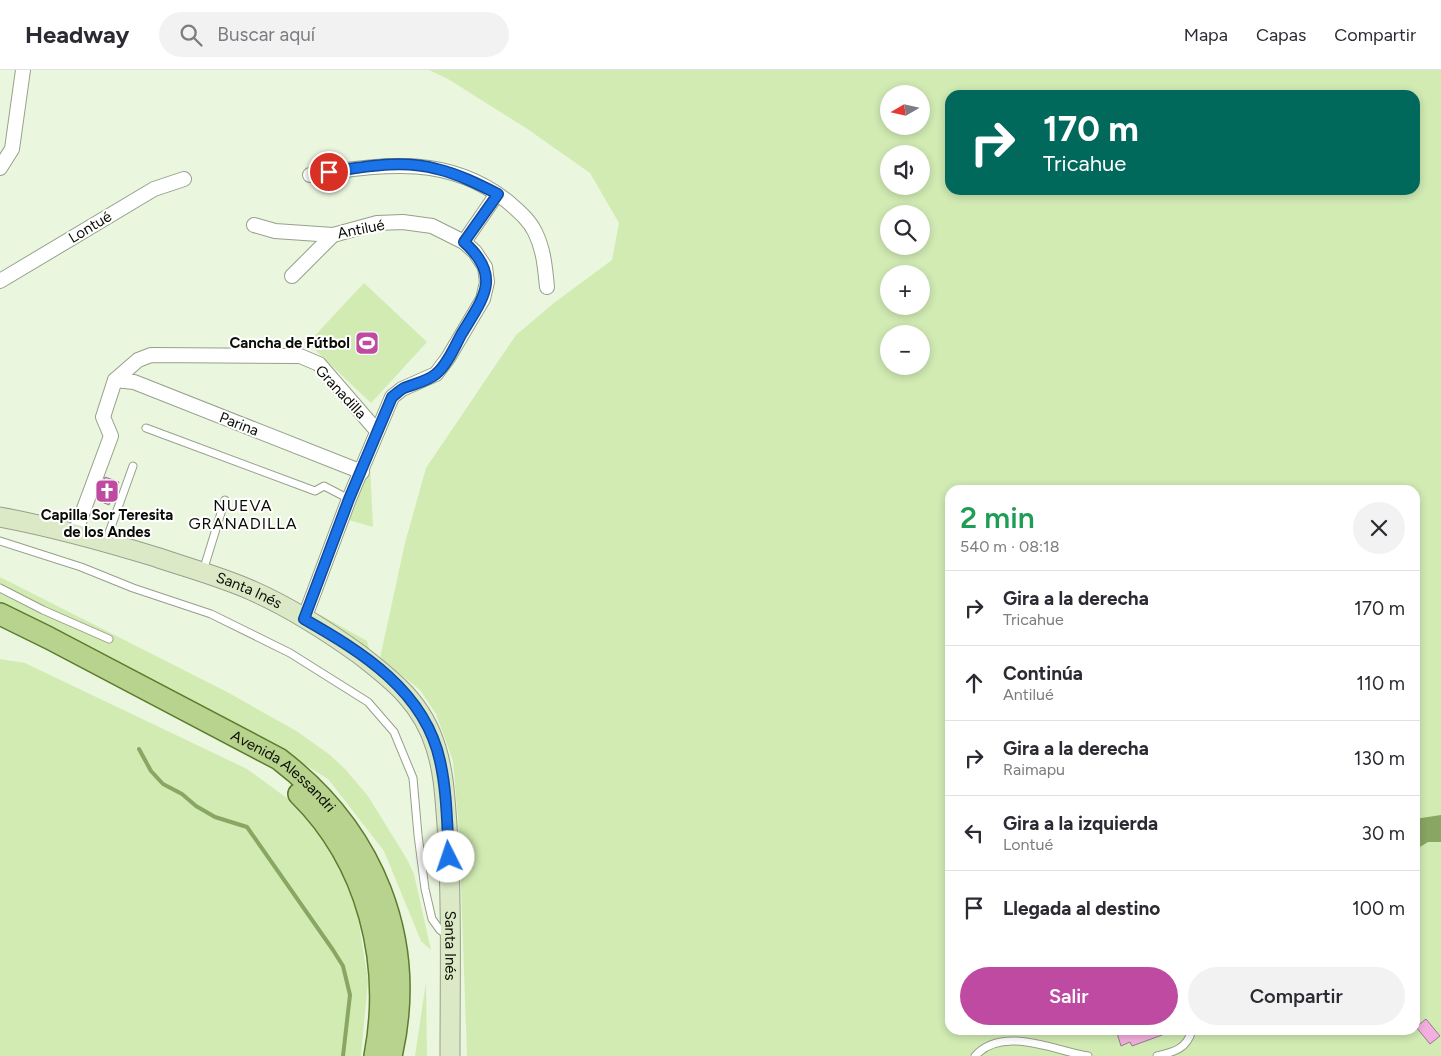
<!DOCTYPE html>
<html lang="es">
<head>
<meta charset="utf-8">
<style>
  body { margin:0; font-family:Figtree,sans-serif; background:#f2f2f3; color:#2b2b33; height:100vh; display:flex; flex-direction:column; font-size:19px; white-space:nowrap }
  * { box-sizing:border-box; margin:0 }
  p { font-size:16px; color:#7c7c81 }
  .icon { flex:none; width:28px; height:28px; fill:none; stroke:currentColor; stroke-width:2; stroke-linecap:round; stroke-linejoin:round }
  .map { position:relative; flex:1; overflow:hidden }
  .details { position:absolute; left:945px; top:415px; width:475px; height:550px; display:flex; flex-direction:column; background:#fff; border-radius:15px; box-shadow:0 2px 8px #0003 }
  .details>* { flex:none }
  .hud { position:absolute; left:945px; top:20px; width:475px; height:105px; border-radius:15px; box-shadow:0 2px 8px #0003; background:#00695c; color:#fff; overflow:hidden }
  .needle { width:32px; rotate:261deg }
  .buttons { position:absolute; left:880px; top:15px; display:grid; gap:10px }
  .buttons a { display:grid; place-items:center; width:50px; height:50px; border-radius:50%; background:#fff; box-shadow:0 2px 8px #0003; font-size:25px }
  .pin { position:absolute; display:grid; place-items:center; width:42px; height:42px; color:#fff; margin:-21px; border:2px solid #fff; border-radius:50%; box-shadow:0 1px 5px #0007 }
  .me { position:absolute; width:55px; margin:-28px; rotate:356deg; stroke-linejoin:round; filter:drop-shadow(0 0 4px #0008) }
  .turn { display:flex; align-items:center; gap:18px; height:105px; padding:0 15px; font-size:22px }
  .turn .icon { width:65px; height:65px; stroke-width:2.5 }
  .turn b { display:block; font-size:35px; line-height:42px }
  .round { display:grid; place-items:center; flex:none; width:52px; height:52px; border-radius:26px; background:#f2f2f3 }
  .summary { display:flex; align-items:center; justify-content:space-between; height:85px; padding:0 15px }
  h1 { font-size:30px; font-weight:600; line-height:38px; color:#1e9e55 }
  .cta { display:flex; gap:10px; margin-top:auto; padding:10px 15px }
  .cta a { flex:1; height:58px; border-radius:30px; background:#bf4aa2; color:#fff; font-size:20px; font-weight:600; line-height:58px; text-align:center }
  .cta a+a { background:#f2f2f3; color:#2b2b33 }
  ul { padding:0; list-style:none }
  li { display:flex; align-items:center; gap:15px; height:75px; padding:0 15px; border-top:1px solid #e1e1e2 }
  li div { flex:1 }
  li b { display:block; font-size:19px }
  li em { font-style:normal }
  header { display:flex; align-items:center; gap:30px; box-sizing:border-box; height:70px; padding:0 25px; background:#fff; border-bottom:1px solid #e1e1e2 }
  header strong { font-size:24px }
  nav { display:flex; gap:28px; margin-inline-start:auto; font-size:18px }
  .search { width:350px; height:45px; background:#f2f2f3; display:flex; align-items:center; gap:12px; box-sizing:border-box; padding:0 18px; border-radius:28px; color:#7c7c81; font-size:19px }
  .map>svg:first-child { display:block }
  .green { fill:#d1ebb3; fill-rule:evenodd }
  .water { fill:#89a662 }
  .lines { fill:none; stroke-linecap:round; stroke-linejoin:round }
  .stream { stroke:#89a662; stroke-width:4 }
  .building { fill:#f3afde; stroke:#927d8b }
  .service-casing { stroke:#96a08b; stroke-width:9 }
  .minor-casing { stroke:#96a08b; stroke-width:16 }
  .secondary-casing { stroke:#96a08b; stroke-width:21 }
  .primary-casing { stroke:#5d7b2d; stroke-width:24 }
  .service { stroke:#fff; stroke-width:7 }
  .minor { stroke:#fff; stroke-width:14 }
  .secondary { stroke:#dce9c6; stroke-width:19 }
  .primary { stroke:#b8d38d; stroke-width:21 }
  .route-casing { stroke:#114b97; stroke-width:12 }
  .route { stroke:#1a73e8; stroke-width:9 }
  .labels { text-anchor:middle; stroke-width:4; stroke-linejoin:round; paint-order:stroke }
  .street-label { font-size:15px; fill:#0b0e07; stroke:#fff }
  .poi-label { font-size:15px; font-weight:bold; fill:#0b0e07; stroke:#fff; text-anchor:end }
  .neighbourhood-label { font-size:16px; letter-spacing:1px; fill:#0b0e07; stroke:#fff }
</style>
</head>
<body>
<header>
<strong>Headway</strong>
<div class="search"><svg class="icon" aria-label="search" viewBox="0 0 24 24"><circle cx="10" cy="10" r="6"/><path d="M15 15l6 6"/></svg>Buscar aquí</div>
<nav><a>Mapa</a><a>Capas</a><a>Compartir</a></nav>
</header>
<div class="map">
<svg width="1441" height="986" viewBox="0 0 1441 986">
  <rect width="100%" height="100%" fill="#ebf6df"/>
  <!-- green -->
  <g class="green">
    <path d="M 429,0 L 1441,0 L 1441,986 L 467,986 L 459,761 L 453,691 L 436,644 L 420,620 L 380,588 L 405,473 L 426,398 L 516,265 L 554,233 L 612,190 L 619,153 L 590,103 L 526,58 L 448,9 ZM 889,24 L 921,24 L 921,56 L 889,56 ZM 950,25 L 1415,25 L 1415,120 L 950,120 ZM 889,84 L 921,84 L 921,116 L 889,116 ZM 889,144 L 921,144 L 921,176 L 889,176 ZM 889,204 L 921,204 L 921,236 L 889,236 ZM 889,264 L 921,264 L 921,296 L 889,296 ZM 950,420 L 1415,420 L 1415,960 L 950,960 Z"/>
    <polygon points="364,213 427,272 371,333 308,273"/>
    <polygon points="368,394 370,396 373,457 349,450"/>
    <polygon points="0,507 229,623 298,662 330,685 345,699 368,726 408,791 414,804 431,880 421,871 384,781 328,709 247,659 0,533"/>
    <polygon points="319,544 367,571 371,585 317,547"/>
    <polygon points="0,589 25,593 247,699 306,742 353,817 368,910 361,986 0,986"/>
    <polygon points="426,912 427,986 415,986"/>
  </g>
  <!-- water -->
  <polygon class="water" points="1441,745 1441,772 1428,772 1415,780 1415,749"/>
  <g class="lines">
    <!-- stream -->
    <polyline class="stream" points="139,679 151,701 163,714 182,724 196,736 215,747 247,757 333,880 343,896 350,925 343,986"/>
  </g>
  <!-- building -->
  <g class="building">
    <polygon points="105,407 119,412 109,435 97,430"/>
    <polygon points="1426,949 1440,966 1430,974 1416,957"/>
    <polygon points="1116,960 1173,960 1173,961 1132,976 1130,972 1121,976"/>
  </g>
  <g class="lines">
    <!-- service casing -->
    <g class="service-casing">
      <g id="service">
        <polyline points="146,358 315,421 324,416 349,429"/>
        <polyline points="0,471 81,497 133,518 211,544 290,583 368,632 394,662 413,708 418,765 425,819 432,849 440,860 447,865"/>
        <polyline points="106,471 133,396"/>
        <polyline points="203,501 225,430"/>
        <polyline points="0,518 43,540 109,569"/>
        <path d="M 975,986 C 1003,955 1055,981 1088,986"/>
        <path d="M 1157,986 C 1174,982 1187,979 1192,960"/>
      </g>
    </g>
    <!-- minor casing -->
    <g class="minor-casing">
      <g id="minor">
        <polyline points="0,98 12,79 23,0"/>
        <path d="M 310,105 C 381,95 445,83 507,131 C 517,140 529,149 535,162 C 544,180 545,198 547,217"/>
        <polyline points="254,155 275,161 333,165 377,153 403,152 432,156 464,172 475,182 485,197 487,212 483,229 448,288 436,304 402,319 392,327 349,429 304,549"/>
        <polyline points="464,172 497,124"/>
        <polyline points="292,206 333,165"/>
        <polyline points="0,211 154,119 184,109"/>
        <polyline points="115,310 134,312 362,402"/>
        <polyline points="75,463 111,366 103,347 115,310 138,290 151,285 300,286 319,294 377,361"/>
      </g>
    </g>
    <!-- secondary casing -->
    <g class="secondary-casing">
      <g id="secondary">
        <path id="s1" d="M 0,447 C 53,457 104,471 156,487 C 188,498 222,507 253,521 C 289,537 327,561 359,584 C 394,611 423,634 436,678 C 444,703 445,729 447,755 C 452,832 450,909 450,986"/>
      </g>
    </g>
    <!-- primary casing -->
    <g class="primary-casing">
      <g id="primary">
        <path id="s2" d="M 0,544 L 49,568 L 279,689 C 373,761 418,869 391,986"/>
        <path d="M 299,724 C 368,792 393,892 375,986"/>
      </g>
    </g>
    <!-- service -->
    <use href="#service" class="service"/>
    <!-- minor -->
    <use href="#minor" class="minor"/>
    <!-- secondary -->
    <use href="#secondary" class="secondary"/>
    <!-- primary -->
    <use href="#primary" class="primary"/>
  </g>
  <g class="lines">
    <!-- route casing -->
    <g class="route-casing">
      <path id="route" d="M 329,102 C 363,97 402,89 437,99 C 458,104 478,114 498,124 L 464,172 C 503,207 483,228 461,265 C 454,278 447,295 436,304 C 428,311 414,314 404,318 C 400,320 396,324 392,327 L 349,429 L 304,549 C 362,582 425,621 440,691 C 447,722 447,755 449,787"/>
    </g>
    <!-- route -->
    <use href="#route" class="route"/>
  </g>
  <!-- icons -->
  <defs>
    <g id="stadium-square" transform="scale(1.25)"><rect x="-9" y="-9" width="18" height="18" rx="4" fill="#bf4aa2" stroke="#fff"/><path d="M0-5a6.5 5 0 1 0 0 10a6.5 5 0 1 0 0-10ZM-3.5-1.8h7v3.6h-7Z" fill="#fff"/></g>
    <g id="church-square" transform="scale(1.25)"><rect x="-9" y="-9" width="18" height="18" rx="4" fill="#bf4aa2" stroke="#fff"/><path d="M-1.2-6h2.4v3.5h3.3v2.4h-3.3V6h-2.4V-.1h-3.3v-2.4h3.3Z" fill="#fff"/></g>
  </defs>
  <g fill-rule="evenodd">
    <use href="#stadium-square" x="367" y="273"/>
    <use href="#church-square" x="107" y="421"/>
  </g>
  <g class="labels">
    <!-- street labels -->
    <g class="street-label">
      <text transform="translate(90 157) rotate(-31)" y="5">Lontué</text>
      <text transform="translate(361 159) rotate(-11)" y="5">Antilué</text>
      <text transform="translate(341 322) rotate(47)" y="5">Granadilla</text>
      <text transform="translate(239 354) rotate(21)" y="5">Parina</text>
      <text dy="5" stroke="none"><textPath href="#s1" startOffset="260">Santa Inés</textPath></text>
      <text dy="5" stroke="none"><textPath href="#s2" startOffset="325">Avenida Alessandri</textPath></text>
      <text dy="5" stroke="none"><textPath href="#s1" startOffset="710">Santa Inés</textPath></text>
    </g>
    <!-- poi labels -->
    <g class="poi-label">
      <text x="350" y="278">Cancha de Fútbol</text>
      <text x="107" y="450" text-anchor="middle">Capilla Sor Teresita<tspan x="107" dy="17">de los Andes</tspan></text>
    </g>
    <!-- neighbourhood labels -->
    <g class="neighbourhood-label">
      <text x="243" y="441">NUEVA<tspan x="243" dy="18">GRANADILLA</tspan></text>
    </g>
  </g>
</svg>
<div class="buttons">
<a><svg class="needle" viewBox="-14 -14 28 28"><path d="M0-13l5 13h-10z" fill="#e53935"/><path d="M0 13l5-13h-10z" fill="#7c7c81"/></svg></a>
<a><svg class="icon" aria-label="sound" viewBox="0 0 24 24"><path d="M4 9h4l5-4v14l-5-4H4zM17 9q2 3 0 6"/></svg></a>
<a><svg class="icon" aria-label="search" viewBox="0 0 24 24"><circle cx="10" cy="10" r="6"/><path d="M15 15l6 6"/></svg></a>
<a>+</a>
<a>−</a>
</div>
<div class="pin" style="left:329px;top:102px;background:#d93025"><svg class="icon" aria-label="arrive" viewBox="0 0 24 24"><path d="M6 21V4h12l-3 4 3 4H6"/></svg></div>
<svg class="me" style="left:449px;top:787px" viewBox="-20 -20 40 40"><circle r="19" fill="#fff"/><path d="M0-13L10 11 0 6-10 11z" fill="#1a73e8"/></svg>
<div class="hud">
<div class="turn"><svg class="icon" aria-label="right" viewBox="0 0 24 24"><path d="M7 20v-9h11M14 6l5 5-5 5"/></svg><div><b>170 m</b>Tricahue</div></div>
</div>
<section class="details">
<div class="summary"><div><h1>2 min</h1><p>540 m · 08:18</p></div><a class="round"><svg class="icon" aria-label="close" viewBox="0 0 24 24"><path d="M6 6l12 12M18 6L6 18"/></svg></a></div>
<ul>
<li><svg class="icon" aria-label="right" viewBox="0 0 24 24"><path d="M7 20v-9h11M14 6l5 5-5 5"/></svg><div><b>Gira a la derecha</b><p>Tricahue</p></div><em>170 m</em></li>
<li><svg class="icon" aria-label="ahead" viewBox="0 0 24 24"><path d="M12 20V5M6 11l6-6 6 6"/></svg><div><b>Continúa</b><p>Antilué</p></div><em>110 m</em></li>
<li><svg class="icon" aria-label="right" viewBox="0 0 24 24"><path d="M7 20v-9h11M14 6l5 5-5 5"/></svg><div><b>Gira a la derecha</b><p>Raimapu</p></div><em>130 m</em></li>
<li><svg class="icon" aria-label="left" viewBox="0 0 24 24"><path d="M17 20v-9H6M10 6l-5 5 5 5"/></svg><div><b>Gira a la izquierda</b><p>Lontué</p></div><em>30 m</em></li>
<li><svg class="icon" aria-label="arrive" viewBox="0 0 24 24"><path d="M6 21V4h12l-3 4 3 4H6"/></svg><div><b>Llegada al destino</b></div><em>100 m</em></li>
</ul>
<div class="cta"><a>Salir</a><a>Compartir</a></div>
</section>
</div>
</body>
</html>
